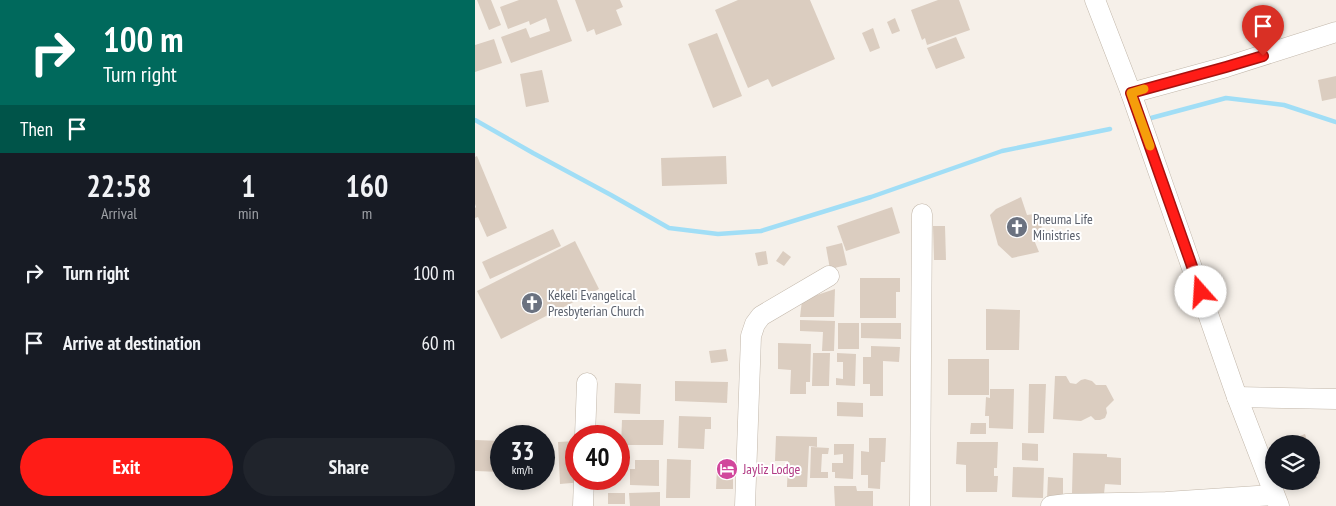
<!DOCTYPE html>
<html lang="en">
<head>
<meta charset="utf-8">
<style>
  body { margin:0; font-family:"PT Sans Narrow",sans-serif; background:#20242c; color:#f1f3f6; height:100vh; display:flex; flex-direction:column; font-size:19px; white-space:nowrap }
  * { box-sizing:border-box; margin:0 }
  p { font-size:16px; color:#9ea1a6 }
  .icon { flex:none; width:28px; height:28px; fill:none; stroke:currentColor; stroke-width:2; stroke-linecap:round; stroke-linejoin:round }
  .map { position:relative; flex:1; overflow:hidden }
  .side { display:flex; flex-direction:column; background:#171b24; width:475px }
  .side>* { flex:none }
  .banner { background:#00695c; color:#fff; overflow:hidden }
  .tools { position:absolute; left:790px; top:435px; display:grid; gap:10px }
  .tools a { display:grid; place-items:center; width:55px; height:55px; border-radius:50%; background:#171b24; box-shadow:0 2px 8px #0003; font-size:25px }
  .speed { position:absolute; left:15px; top:425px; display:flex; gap:10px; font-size:25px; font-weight:700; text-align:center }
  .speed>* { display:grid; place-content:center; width:65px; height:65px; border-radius:50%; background:#171b24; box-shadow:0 2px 8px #0003; line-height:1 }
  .speed small { font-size:12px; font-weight:400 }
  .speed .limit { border:8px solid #d22; background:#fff; color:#111 }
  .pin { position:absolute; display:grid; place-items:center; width:42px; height:42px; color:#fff; margin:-51px -21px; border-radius:50% 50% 50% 0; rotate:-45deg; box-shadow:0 0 5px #0007 }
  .pin .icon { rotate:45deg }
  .me { position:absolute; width:55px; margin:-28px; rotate:341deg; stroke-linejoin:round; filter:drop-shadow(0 0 4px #0008) }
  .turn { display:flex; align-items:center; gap:18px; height:105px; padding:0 20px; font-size:22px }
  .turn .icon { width:65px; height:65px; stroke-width:2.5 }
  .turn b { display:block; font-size:35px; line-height:42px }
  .then { display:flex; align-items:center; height:48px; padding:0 20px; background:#0003; gap:10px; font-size:19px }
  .eta { display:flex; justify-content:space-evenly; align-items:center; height:85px; text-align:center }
  .eta b { font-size:30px; font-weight:700; line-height:35px }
  .action { display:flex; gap:10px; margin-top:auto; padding:10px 20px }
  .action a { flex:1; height:58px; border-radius:30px; background:#ff1c17; color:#fff; font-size:20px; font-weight:700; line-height:58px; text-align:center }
  .action a+a { background:#20242c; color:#f1f3f6 }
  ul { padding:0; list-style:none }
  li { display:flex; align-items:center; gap:15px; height:70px; padding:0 20px }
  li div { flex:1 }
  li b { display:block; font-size:19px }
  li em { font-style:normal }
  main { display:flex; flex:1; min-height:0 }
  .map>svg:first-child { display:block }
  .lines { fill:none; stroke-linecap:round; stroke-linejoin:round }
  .stream { stroke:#a1def6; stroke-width:4.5 }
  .building { fill:#dbcdc0 }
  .minor-casing { stroke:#c2b7aa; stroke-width:21 }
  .minor { stroke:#fff; stroke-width:20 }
  .route-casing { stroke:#a6120f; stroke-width:12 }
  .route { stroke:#ff1c17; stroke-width:9 }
  .slow { stroke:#f59e0b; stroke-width:9 }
  .labels { text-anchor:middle; stroke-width:4; stroke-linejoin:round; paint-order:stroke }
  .worship-label { font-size:14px; fill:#5b616d; stroke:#fff; text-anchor:start }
  .hotel-label { font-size:14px; fill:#b23c85; stroke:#fff; text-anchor:start }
</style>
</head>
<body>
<main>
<section class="side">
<div class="banner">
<div class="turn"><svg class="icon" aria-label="right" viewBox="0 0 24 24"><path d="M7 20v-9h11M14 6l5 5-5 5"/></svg><div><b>100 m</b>Turn right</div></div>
<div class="then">Then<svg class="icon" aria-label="arrive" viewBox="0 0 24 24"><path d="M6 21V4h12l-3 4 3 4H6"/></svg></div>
</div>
<div class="eta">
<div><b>22:58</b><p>Arrival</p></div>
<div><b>1</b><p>min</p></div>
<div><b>160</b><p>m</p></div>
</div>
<ul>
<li><svg class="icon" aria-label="right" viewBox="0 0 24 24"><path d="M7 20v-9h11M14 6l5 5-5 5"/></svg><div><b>Turn right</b></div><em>100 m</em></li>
<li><svg class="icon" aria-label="arrive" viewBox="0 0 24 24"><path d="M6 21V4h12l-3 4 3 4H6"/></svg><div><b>Arrive at destination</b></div><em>60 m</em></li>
</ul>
<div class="action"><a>Exit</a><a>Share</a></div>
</section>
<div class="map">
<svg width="861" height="506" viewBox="0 0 861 506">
  <rect width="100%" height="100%" fill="#f6f0e9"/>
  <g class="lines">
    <!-- stream -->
    <g class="stream">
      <polyline points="676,118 751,98 809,105 861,122"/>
      <polyline points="0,120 58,153 136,195 194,228 243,234 286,231 396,197 527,151 635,129"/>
    </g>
  </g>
  <!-- building -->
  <g class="building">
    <polygon points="2,0 16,0 26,25 14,30"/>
    <polygon points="44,0 82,0 97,41 36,63 26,37 51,28 55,38 75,31 71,18 55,25 54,21 33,29 25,7"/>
    <polygon points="100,0 145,0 148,7 141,10 147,25 121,35 119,29 112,32"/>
    <polygon points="263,0 335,0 360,59 297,87 293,79 273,88 240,10"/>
    <polygon points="463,0 484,0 495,30 452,45 450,38 447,40 436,10"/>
    <polygon points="420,18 425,31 417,34 412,22"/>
    <polygon points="398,28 405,48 395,52 387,33"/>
    <polygon points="242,33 267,96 238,108 213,44"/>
    <polygon points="481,37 490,58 461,69 452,48"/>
    <polygon points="19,39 27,63 0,72 0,45"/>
    <polygon points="67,70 74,102 51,107 45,74"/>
    <polygon points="861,76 861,98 847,101 843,80"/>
    <polygon points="2,156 32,228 12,237 3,217 0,218 0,208 1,207 0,204 0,157"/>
    <polygon points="251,156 252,184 187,186 186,158"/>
    <polygon points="546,197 552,215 559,214 564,217 567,223 566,232 557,235 564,252 537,258 523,245 515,215 521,209"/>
    <polygon points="417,207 425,233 371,251 362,226"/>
    <polygon points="458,226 470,226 471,260 459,260"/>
    <polygon points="78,229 86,246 15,279 7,262"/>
    <polygon points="100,241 124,289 26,339 2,291"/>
    <polygon points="367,243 372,265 355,269 351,247"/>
    <polygon points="291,251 293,264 283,266 280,253"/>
    <polygon points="308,251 316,257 309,266 301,261"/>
    <polygon points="385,278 425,278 425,292 421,292 421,318 385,318"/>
    <polygon points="360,289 359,317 325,317 327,300"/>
    <polygon points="511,309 545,310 544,350 511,350"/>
    <polygon points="325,320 360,321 359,351 347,351 348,332 325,331"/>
    <rect x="363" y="323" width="21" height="26"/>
    <polygon points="386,323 426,323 426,339 386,338"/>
    <polygon points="303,343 336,344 335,382 331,382 331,394 315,394 316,370 303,369"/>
    <polygon points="396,346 425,347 424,362 408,361 408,396 395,396 395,384 388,384 388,357 396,357"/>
    <polygon points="251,349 253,361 236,363 234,351"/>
    <polygon points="338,353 355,353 354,386 337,386"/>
    <polygon points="362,353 381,354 380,386 361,385 361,378 368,379 368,362 362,362"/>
    <rect x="473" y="359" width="41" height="36"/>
    <polygon points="580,376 591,376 595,383 601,384 606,380 610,379 617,381 621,385 631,385 639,400 631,408 632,413 630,418 625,420 620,420 616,416 606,421 578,419"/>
    <polygon points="200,381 253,382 252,403 200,401"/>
    <polygon points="140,383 166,384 165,414 139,413"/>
    <polygon points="554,384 571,384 569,433 553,433"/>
    <polygon points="515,389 539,389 538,429 514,428 514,416 510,416 511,397 515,398"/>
    <polygon points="362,402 388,403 388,417 362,416"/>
    <polygon points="204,416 236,417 236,429 230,429 229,449 203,448"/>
    <polygon points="147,420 189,420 188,445 146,445"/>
    <polygon points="496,423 511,423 511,434 495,434"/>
    <polygon points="830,434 833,444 815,444 814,440"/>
    <polygon points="301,436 342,437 342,447 334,446 332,487 312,487 313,461 300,461"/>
    <polygon points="394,438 411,438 410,462 406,462 405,489 393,488 393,475 386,475 386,451 394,452"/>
    <polygon points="0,440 26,441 26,472 0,471"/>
    <polygon points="101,441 101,479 108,482 85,484 83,442"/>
    <polygon points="482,442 523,442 522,468 519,468 519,476 523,476 522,492 491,492 491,465 481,464"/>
    <polygon points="547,443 563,444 563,461 547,460"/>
    <polygon points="359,444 379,444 378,479 360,478 360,472 357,472 357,463 368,463 368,454 359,455"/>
    <polygon points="336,447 354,448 353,454 347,454 346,472 353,472 353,478 335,478"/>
    <polygon points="836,452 844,473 841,475 842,478 836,480"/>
    <polygon points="598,453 632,454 632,457 646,458 646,485 630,484 629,494 597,493"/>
    <polygon points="192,459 216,460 215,498 191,498"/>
    <polygon points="160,460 184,460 184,486 155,485 155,469 160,469"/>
    <polygon points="538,467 569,468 568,498 537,497"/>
    <polygon points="242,468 258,468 258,489 241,489"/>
    <polygon points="573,477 588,478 588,500 572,499"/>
    <polygon points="359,486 381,486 382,491 398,491 398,506 360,506"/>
    <polygon points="185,492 185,506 155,506 154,493"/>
    <rect x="133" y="493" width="17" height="11"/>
  </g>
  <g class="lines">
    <!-- minor casing -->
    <g class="minor-casing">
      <g id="minor">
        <polyline points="620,0 656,93 762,397 804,506"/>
        <polyline points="656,93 751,67 861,32"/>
        <polyline points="762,397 861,399"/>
        <polyline points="110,436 112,383"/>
        <polyline points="108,506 109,479"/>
        <polyline points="270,506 276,336 280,324 286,316 354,276"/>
        <polyline points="445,506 447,214"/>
        <polyline points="576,506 592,504 691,502 799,495"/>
      </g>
    </g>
    <!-- minor -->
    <use href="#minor" class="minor"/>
  </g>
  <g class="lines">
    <!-- route casing -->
    <g class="route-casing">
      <polyline id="route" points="726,292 656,93 751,67 788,56"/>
    </g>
    <!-- route -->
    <use href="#route" class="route"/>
    <!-- slow -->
    <polyline class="slow" points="669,89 656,93 675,146"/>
  </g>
  <!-- icons -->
  <defs>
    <g id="church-disc" transform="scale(1.125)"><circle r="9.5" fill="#6b7280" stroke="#fff"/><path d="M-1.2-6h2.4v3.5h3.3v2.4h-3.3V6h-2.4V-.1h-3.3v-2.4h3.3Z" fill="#fff"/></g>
    <g id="hotel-disc" transform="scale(1.125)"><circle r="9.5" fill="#d1479c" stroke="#fff"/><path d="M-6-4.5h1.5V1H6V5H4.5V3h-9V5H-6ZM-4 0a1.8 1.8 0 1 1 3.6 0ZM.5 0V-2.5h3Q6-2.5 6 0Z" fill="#fff"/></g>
  </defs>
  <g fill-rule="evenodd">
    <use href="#church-disc" x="542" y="227"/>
    <use href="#church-disc" x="57" y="303"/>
    <use href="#hotel-disc" x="252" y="469"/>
  </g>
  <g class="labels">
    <!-- worship labels -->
    <g class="worship-label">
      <text x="558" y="224">Pneuma Life<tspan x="558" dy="16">Ministries</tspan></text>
      <text x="73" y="300">Kekeli Evangelical<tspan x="73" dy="16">Presbyterian Church</tspan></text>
    </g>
    <!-- hotel labels -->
    <g class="hotel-label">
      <text x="268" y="474">Jayliz Lodge</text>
    </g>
  </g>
</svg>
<div class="tools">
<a><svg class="icon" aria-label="layers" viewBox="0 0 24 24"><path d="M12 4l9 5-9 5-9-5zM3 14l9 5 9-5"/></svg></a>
</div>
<div class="speed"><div>33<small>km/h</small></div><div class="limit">40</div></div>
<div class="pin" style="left:788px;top:56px;background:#d93025"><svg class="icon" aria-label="arrive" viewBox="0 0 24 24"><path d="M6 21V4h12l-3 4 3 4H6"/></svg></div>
<svg class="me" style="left:726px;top:292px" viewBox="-20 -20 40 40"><circle r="19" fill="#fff"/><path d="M0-13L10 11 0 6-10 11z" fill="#ff1c17"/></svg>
</div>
</main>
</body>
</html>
